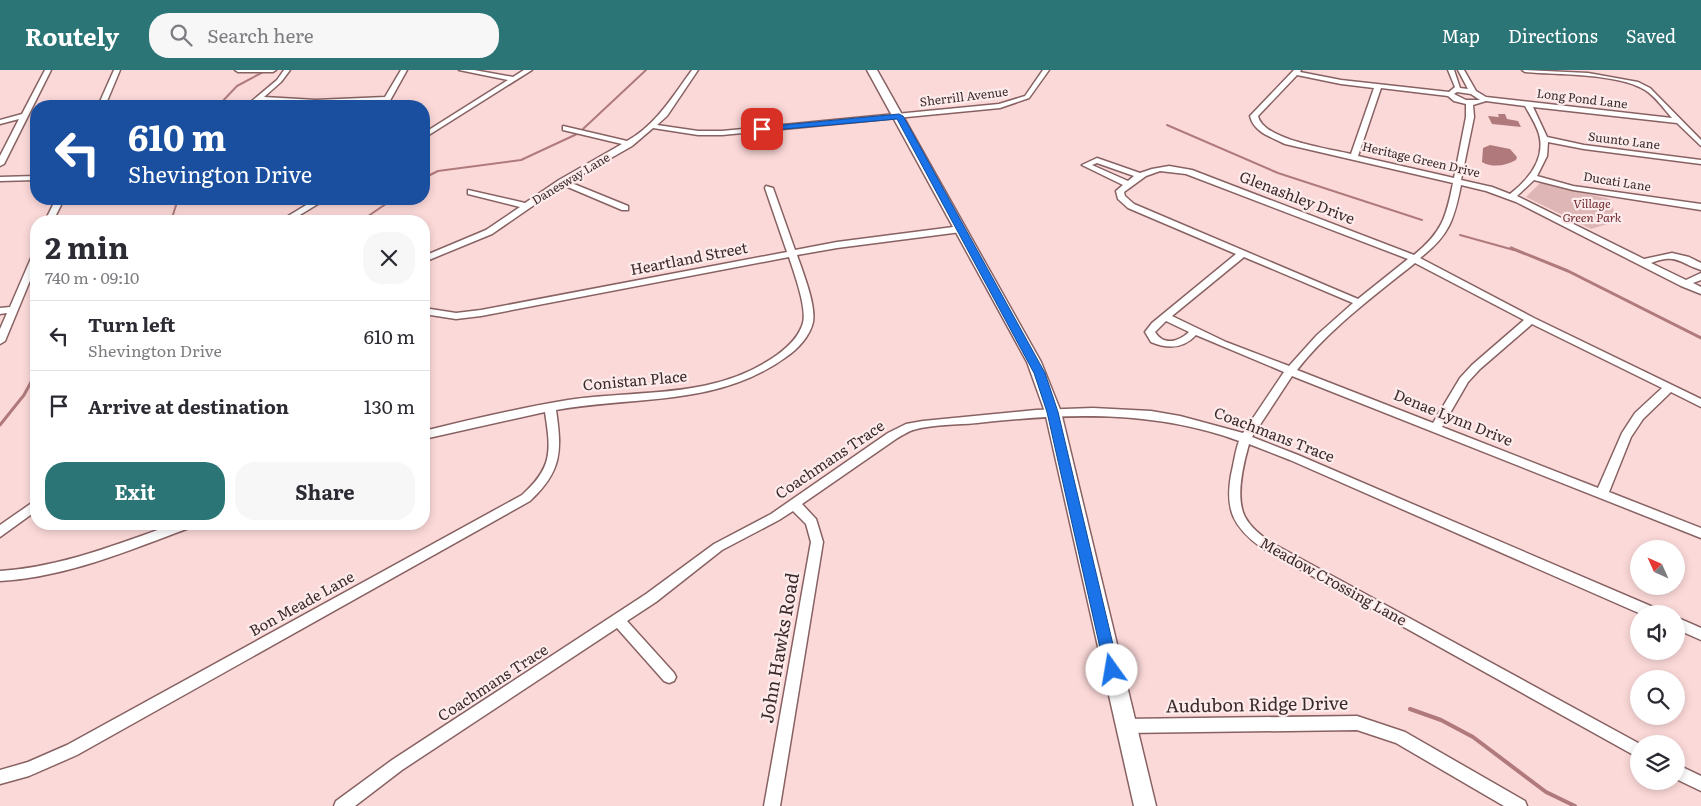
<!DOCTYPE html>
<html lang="en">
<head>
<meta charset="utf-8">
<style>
  body { margin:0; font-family:Literata,serif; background:#f7f7f7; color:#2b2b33; height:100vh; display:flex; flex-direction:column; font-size:19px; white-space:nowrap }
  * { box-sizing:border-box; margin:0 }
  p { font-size:16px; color:#7c7c81 }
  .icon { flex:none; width:28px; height:28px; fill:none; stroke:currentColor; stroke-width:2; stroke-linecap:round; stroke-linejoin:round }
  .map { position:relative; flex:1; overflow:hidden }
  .details { position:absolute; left:30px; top:145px; width:400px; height:315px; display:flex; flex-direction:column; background:#fff; border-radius:20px; box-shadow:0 2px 8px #0003 }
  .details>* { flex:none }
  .banner { position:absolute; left:30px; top:30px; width:400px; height:105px; border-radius:20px; box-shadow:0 2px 8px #0003; background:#1a4fa0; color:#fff; overflow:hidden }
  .needle { width:32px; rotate:315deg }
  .fabs { position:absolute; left:1630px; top:470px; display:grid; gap:10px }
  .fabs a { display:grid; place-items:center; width:55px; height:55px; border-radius:50%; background:#fff; box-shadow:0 2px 8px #0003; font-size:25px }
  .pin { position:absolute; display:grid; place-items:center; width:42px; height:42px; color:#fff; margin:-21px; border-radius:10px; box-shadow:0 2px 8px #0006 }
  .me { position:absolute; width:55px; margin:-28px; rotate:347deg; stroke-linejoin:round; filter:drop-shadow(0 0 4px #0008) }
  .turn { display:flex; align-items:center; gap:18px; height:105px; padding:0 15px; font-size:22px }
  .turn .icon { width:65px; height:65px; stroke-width:2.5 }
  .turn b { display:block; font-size:35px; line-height:42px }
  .round { display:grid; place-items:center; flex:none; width:52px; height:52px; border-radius:20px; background:#f7f7f7 }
  .overview { display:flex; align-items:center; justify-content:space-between; height:85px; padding:0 15px }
  h1 { font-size:30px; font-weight:700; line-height:38px }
  .primary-button { display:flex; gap:10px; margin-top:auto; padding:10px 15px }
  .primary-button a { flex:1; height:58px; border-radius:20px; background:#2b7576; color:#fff; font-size:20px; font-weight:700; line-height:58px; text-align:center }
  .primary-button a+a { background:#f7f7f7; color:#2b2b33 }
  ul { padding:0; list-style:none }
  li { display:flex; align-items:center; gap:15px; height:70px; padding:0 15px; border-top:1px solid #e1e1e2 }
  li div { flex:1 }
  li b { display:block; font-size:19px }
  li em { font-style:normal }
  header { display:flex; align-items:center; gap:30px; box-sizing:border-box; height:70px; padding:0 25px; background:#2b7576; color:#fff }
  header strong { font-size:24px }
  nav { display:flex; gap:28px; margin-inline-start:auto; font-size:18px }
  .search { width:350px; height:45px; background:#f7f7f7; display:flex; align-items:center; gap:12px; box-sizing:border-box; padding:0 18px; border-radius:20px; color:#7c7c81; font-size:19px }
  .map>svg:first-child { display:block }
  .green { fill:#deb6b6 }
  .water { fill:#b07a7c }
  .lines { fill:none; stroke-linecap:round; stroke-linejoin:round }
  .stream-far2 { stroke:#b07a7c; stroke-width:2 }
  .stream-far1 { stroke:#b07a7c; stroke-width:3 }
  .stream { stroke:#b07a7c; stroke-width:4 }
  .street-casing { stroke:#886263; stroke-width:3 }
  .secondary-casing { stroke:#886263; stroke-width:3 }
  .street { fill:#fff; fill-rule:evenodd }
  .secondary { fill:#fff; fill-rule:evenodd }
  .route { fill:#1a73e8; stroke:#114b97 }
  .labels { text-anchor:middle; stroke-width:4.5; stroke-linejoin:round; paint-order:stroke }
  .far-street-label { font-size:12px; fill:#3a2a2a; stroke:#fdebeb }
  .far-park-label { font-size:12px; font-style:italic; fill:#702b32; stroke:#fdebeb }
  .street-label { font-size:15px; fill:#3a2a2a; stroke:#fdebeb }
  .near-street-label { font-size:18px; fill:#3a2a2a; stroke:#fdebeb }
</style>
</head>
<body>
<header>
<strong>Routely</strong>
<div class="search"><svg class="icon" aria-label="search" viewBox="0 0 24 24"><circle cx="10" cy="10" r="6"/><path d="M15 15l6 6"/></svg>Search here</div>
<nav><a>Map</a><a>Directions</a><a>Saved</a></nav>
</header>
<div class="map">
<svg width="1701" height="736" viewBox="0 0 1701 736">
  <rect width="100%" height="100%" fill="#fcd9d9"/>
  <!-- green -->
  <polygon class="green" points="1540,113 1610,129 1617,151 1591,159 1526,127"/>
  <!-- water -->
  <g class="water">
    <polygon points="1498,44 1505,44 1507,49 1518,51 1521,57 1492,54 1488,46 1499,47"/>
    <path d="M 1490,75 L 1510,79 L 1517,87 L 1516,90 C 1506,96 1492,98 1482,92 L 1483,78 Z"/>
  </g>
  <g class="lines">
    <!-- stream-far2 -->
    <g class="stream-far2">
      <polyline points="218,36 237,16 263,2"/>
      <polyline points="1167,55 1278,103 1422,150"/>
      <polyline points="583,59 646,0"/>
      <polyline points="424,108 438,101 521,90 577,64"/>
      <polyline points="171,151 178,129"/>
      <polyline points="361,151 393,129"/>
      <polyline points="1460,165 1514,180"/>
    </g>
    <!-- stream-far1 -->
    <g class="stream-far1">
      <polyline points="1511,178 1568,201 1701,268"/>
      <polyline points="0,355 24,325 36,303"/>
    </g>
    <!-- stream -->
    <polyline class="stream" points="1410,639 1441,650 1473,667 1546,722 1575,736"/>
    <!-- street casing -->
    <g class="street-casing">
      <g id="street">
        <polygon points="45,0 51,0 4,94 0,96 0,86 19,49 0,54 0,50 22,44"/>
        <polygon points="114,0 120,0 105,36 98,36"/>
        <polygon points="235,0 276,0 273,2 238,2"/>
        <polygon points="284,0 290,0 281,12 264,27 316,30 385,27 401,0 407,0 387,36 381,36 383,31 316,34 259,31 253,36 246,36 277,10"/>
        <polygon points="459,0 474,0 513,7 524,0 532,0 424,68 424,63 508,10"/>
        <path d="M 692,0 L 698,0 L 667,46 L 657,55 L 698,61 L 722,61 L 999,34 L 1025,26 L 1043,0 L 1049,0 L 1029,28 L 1000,38 L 722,65 L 698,65 L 653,58 L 632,76 L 569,112 L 628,136 L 628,140 L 622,140 L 563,115 L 492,164 L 424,192 L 424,186 L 486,160 L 520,137 L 468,124 L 468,120 L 525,133 L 559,110 L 622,74 L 563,60 L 563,56 L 627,71 C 656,55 673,26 692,0 Z"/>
        <path d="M 1294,0 L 1301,0 L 1300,2 L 1341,10 L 1449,22 L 1455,17 L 1448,0 L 1454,0 L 1460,18 L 1468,19 L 1458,0 L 1464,0 L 1476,21 L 1486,27 L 1672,48 C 1664,39 1655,26 1645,20 C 1618,3 1557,5 1525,2 L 1522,0 L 1588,3 L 1638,12 L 1650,18 L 1701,70 L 1701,76 L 1677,53 L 1533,37 L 1547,67 L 1584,75 L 1701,90 L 1701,94 L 1584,79 L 1548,72 L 1547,86 L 1537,106 L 1573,116 L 1701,134 L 1701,140 L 1573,120 L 1534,110 L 1517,126 L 1644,189 L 1672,183 L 1689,187 L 1701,193 L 1701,200 C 1679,193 1677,183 1651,193 L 1686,210 L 1701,203 L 1701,210 L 1693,213 L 1701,217 L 1701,224 L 1681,216 L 1516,132 L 1486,121 L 1461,115 C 1454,150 1449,166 1420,188 L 1534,248 L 1701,329 L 1701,337 L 1671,322 L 1643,349 L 1631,367 L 1609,422 L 1701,458 L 1701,468 L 1292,306 L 1252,367 L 1298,385 L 1660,540 L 1662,544 L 1641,544 L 1290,390 L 1249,374 C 1243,395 1235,428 1245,447 C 1251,458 1261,465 1270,472 L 1640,674 L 1639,674 L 1639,688 L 1262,478 C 1233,457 1225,440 1231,405 C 1234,393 1235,382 1239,371 C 1154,340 1066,343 977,353 C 957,355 933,354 913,360 C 907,362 901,366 896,369 L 802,434 L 816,449 L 823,472 L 780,736 L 764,736 L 811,472 L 806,454 L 793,441 L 779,450 L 722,480 L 656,532 L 627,551 L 674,603 L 676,607 L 674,611 L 669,613 L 664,611 L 617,558 L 402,700 L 355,736 L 334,736 L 336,731 L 392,690 L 646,524 L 714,474 L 771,444 L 888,363 L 906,354 L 923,351 L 1036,340 L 1093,338 L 1151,341 L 1180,346 L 1243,363 L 1284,302 L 1196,265 C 1183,279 1168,279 1151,272 L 1145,262 L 1152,253 L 1236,184 L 1128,138 L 1118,129 L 1116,121 L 1123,115 L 1082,95 L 1097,88 L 1140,103 L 1152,99 L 1169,96 L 1192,100 L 1414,185 C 1442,162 1446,148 1453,113 L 1285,74 C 1272,67 1254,63 1250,46 ZM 1297,5 L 1341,14 L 1374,18 L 1351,84 C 1330,79 1263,70 1258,46 ZM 1381,18 L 1448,26 L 1454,31 L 1466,34 L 1466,47 L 1454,108 L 1358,86 ZM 1457,22 L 1471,24 L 1480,30 L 1466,30 L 1454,24 ZM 1486,31 L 1525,36 C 1530,45 1536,54 1539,64 C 1546,89 1528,110 1510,124 L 1492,117 L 1461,110 L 1474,47 L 1473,35 ZM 1097,93 L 1134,106 L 1128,111 L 1092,95 ZM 1160,101 L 1186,104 L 1408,189 L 1358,229 L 1134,134 L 1125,126 L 1124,122 L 1146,106 ZM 1244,187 L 1353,233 L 1317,265 L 1289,296 L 1226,272 L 1172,246 ZM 1415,193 L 1524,250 L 1472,295 L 1460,308 L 1433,353 L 1297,300 C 1330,258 1374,226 1415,193 ZM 1166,251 L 1189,262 C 1178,272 1164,276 1155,262 ZM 1532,254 L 1662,318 L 1635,343 L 1622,363 L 1598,418 L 1442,357 L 1468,312 L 1480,299 Z"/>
        <polygon points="36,106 36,110 0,111 0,107"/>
        <path d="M 766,116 L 773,118 L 795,180 L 837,172 L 961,156 L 965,159 L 961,162 L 837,178 L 797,185 C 803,203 816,234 813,252 C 810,266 798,279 786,287 C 718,337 634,326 556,340 C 562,381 562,401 530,431 L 77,685 L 29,706 L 0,714 L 0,700 L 28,692 L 67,675 L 522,425 C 553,397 551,381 545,342 L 424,369 L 424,361 C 472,349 520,338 568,330 C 640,319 714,330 777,285 C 788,277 799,267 803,253 C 807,237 794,203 789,187 L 481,246 L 456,249 L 424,244 L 424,238 L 456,243 L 481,240 L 787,182 L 765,118 Z"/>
        <polygon points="56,129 64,129 53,151 45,151"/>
        <polygon points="316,129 326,129 290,151 280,151"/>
        <polygon points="36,183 36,196 5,271 0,274 0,259 7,243 0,244 0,238 10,237 32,186"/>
        <polygon points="36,430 36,441 0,467 0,455"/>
        <path d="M 175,454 L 194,454 L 192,457 C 129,480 68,507 0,511 L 0,501 C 62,497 117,474 175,454 Z"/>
        <polygon points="1676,547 1701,558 1701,570 1676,559"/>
        <polygon points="1357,646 1405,662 1525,731 1527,736 1504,736 1396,673 1357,660 1125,663 1120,661 1118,656 1120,651 1125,649"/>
        <polygon points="1676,694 1701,706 1701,721 1676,709"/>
      </g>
    </g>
    <!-- secondary casing -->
    <g class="secondary-casing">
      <polygon id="secondary" points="867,0 877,0 1041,292 1061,342 1156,736 1134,736 1045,342 1027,292"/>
    </g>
    <!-- street -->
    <use href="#street" class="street"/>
    <!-- secondary -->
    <use href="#secondary" class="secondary"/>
  </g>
  <!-- route -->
  <polygon class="route" points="899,44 903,46 1045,303 1058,342 1119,600 1117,604 1112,606 1107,604 1105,600 1047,342 1034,303 897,49 762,61 758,59 762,57"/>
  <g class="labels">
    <!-- far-street labels -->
    <g class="far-street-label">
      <text transform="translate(964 27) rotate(-7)" y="4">Sherrill Avenue</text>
      <text transform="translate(1582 29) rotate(7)" y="4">Long Pond Lane</text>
      <text transform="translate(1624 71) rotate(7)" y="4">Suunto Lane</text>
      <text transform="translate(1421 90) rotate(13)" y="4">Heritage Green Drive</text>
      <text transform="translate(571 109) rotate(-31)" y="4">Danesway Lane</text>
      <text transform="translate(1617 112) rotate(9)" y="4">Ducati Lane</text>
    </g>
    <!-- far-park labels -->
    <g class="far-park-label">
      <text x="1592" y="138">Village<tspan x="1592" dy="14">Green Park</tspan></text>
    </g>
    <!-- street labels -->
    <g class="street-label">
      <text transform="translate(1297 128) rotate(21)" y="5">Glenashley Drive</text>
      <text transform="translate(689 189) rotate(-11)" y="5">Heartland Street</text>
      <text transform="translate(635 311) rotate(-5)" y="5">Conistan Place</text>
      <text transform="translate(1453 348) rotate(22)" y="5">Denae Lynn Drive</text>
      <text transform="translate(1274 365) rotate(21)" y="5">Coachmans Trace</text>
      <text transform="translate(830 390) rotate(-34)" y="5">Coachmans Trace</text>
      <text transform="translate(1333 512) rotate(29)" y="5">Meadow Crossing Lane</text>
      <text transform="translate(302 534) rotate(-29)" y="5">Bon Meade Lane</text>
      <text transform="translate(493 613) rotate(-33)" y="5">Coachmans Trace</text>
    </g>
    <!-- near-street labels -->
    <g class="near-street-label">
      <text transform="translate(780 578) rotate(-80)" y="6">John Hawks Road</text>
      <text transform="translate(1257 635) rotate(-1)" y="6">Audubon Ridge Drive</text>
    </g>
  </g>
</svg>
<div class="fabs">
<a><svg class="needle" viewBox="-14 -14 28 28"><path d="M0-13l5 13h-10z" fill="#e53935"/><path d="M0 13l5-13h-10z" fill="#7c7c81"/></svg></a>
<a><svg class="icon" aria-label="sound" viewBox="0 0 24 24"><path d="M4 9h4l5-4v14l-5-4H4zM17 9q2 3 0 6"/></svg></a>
<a><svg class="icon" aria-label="search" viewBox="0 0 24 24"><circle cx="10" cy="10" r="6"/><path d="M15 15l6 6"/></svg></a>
<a><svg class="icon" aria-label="layers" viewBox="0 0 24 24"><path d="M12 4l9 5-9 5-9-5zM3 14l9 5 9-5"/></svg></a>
</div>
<div class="pin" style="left:762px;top:59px;background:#d93025"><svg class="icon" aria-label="arrive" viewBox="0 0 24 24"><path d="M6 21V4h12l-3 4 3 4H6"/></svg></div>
<svg class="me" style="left:1112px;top:600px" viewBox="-20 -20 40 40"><circle r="19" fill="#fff"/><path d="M0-13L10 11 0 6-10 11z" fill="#1a73e8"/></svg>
<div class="banner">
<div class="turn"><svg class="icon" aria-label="left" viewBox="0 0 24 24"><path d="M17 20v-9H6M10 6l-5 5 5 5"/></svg><div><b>610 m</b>Shevington Drive</div></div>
</div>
<section class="details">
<div class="overview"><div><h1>2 min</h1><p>740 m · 09:10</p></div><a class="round"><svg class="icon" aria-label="close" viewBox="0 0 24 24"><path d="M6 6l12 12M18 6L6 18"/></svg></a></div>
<ul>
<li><svg class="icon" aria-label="left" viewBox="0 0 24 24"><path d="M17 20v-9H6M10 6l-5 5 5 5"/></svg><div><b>Turn left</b><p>Shevington Drive</p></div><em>610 m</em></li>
<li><svg class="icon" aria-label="arrive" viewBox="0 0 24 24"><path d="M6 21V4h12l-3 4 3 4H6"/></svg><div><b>Arrive at destination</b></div><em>130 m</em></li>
</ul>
<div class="primary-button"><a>Exit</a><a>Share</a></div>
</section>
</div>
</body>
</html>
